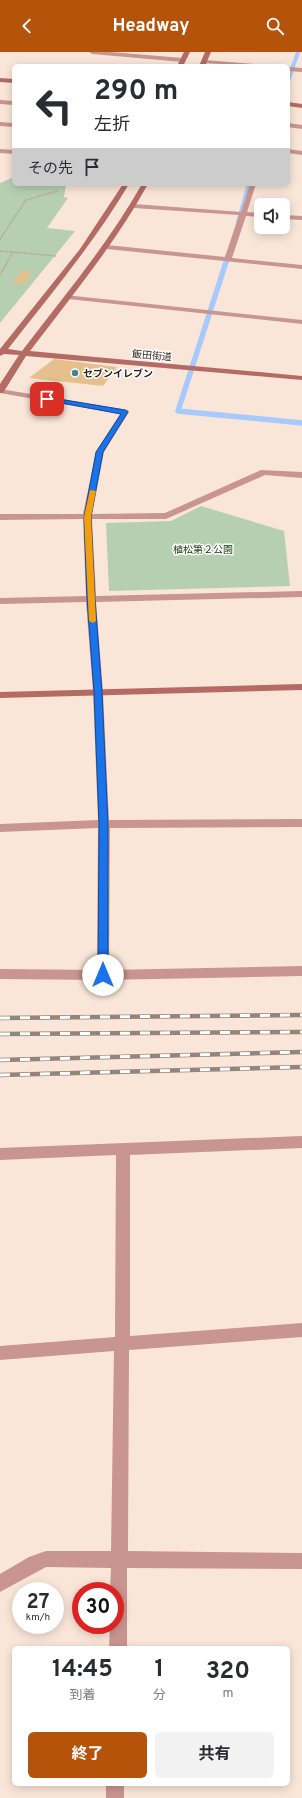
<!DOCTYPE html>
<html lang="ja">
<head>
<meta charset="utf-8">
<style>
  body { margin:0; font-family:Overpass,"Noto Sans JP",sans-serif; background:#f2f2f3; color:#2b2b33; height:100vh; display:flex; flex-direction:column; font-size:15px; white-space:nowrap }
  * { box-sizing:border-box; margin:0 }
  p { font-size:13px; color:#7c7c81 }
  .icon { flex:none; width:22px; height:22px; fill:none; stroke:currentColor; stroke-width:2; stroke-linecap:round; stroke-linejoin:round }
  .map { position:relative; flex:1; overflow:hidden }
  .side { position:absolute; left:12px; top:1594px; width:278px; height:140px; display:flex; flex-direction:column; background:#fff; border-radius:6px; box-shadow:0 2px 10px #0003 }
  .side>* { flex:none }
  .guide { position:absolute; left:12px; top:12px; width:278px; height:122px; border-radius:6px; box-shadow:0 2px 10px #0003; background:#fff; color:#2b2b33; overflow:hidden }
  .fabs { position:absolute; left:254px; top:146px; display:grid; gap:8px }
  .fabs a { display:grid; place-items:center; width:36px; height:36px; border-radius:6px; background:#fff; box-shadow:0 2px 10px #0003; font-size:20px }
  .speed { position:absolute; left:12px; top:1530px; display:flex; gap:8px; font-size:20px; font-weight:700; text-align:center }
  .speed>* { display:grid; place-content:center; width:52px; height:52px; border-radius:50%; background:#fff; box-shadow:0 2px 10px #0003; line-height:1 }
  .speed small { font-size:10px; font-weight:400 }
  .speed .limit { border:6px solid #d22; background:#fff; color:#111 }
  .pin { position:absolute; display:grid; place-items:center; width:34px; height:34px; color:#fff; margin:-17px; border-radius:8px; box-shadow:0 2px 6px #0006 }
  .me { position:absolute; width:44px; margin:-22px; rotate:0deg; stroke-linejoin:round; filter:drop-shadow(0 0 3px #0008) }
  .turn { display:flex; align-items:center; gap:14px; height:84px; padding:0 16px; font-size:18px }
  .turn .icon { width:52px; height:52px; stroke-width:2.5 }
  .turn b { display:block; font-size:28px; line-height:34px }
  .then { display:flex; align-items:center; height:38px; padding:0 16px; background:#0003; gap:8px; font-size:15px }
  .eta { display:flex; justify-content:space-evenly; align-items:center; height:68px; text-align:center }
  .eta b { font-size:24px; font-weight:700; line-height:28px }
  .cta { display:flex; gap:8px; margin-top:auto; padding:8px 16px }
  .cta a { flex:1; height:46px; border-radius:6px; background:#b45309; color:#fff; font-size:16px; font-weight:700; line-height:46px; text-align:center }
  .cta a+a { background:#f2f2f3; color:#2b2b33 }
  header { display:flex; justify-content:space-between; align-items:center; height:52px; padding:0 16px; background:#b45309; color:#fff; font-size:18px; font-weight:700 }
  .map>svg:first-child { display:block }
  .green { fill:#b6cfb1 }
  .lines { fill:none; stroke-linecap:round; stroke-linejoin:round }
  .stream-far1 { stroke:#a6cafb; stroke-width:4 }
  .stream { stroke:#a6cafb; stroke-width:5.5 }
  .building { fill:#e5bf8c }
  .path { stroke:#b6a599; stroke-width:1.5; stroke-dasharray:2 1; stroke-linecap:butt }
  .street { fill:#c99590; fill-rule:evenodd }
  .secondary { fill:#b46b64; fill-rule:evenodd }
  .rail-casing { stroke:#948479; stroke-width:4.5 }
  .rail { stroke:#fff; stroke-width:3; stroke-dasharray:10; stroke-linecap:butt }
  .route { fill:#1a73e8; stroke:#114b97 }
  .slow { fill:#f59e0b }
  .poi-dot { fill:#438397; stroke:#fff; stroke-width:1.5 }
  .labels { text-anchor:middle; stroke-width:3; stroke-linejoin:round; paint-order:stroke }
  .far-street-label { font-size:10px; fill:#2b1f17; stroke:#fff }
  .far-poi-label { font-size:10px; font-weight:bold; fill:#2b1f17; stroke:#fff; text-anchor:start }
  .far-park-label { font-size:10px; fill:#123908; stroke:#fff }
</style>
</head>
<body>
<header><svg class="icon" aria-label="back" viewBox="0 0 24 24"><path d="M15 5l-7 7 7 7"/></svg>Headway<svg class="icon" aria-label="search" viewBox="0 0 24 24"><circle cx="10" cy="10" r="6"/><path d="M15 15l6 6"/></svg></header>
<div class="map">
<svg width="302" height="1746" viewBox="0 0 302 1746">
  <rect width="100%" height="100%" fill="#fae6d9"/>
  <!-- green -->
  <g class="green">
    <polygon points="14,125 14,132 66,132 64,145 68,146 47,176 75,179 0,271 0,131"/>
    <polygon points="201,454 284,479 290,534 109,539 106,471 171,469"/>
  </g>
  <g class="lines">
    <!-- stream-far1 -->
    <g class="stream-far1">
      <polyline points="288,29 298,0"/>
      <polyline points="238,170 249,132"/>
      <polyline points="227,205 229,200"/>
    </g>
    <!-- stream -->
    <polyline class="stream" points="228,204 178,359 302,371"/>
  </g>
  <!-- building -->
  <g class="building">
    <polygon points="21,219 32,221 24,232 13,231"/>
    <polygon points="54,307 117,315 103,334 29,326"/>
  </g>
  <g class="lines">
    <!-- path -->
    <g class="path">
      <polyline points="0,187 26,148 57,139"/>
      <polyline points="0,199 57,204"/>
      <polyline points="0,223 13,200"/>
    </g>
    <!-- street -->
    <g class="street">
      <polygon points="89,0 111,0 183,6 186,8 183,10 92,2"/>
      <polygon points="204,8 254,12 257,14 202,11 201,10"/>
      <polygon points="288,15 302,16 302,20 288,19"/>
      <polygon points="0,48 14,49 14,53 0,52"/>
      <polygon points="0,70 14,71 14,75 0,74"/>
      <polygon points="288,71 302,73 302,77 288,75"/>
      <polygon points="0,97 14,98 14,102 0,101"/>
      <polygon points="288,97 302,99 302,103 288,101"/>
      <polygon points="250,132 256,132 247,160 261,161 261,165 246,164 232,206 302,213 302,217 107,197 103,195 107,193 225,205 239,163 134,156 131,154 134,152 241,160"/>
      <polygon points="283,163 302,164 302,168 283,167"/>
      <polygon points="65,243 302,268 302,272 68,247 65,247"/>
      <polygon points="0,337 128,358 129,360 104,400 92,462 165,461 261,418 302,420 302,426 265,423 166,467 92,467 96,544 302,539 302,545 96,550 103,640 109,768 302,767 302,775 110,776 109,918 302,914 302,924 103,928 0,927 0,917 97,918 98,776 0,780 0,772 98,768 93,640 86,550 0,552 0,546 86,544 83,467 0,468 0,462 83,462 96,400 120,362 0,341"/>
      <polygon points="302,1084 302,1096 130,1103 130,1284 302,1271 302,1285 129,1298 128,1499 302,1501 302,1517 127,1516 127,1596 109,1596 110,1573 115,1573 115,1539 110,1539 111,1516 46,1515 0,1540 0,1522 29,1505 46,1499 111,1499 114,1299 0,1308 0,1294 115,1285 116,1103 0,1108 0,1096"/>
      <rect x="106" y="1732" width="18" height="14"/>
    </g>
    <!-- secondary -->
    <g class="secondary">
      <polygon points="184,0 190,0 183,14 177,14"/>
      <polygon points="205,0 211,0 205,14 199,14"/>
      <polygon points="0,26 14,27 14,31 0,30"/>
      <polygon points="288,50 302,52 302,56 288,54"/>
      <path d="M 123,132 L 129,132 C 94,191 50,243 8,297 L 22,299 C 64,244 108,192 142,132 L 148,132 C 115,192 71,245 30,299 L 302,324 L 302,328 L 26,304 L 3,341 L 0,341 L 0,332 L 19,303 L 4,302 L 0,304 L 0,297 L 80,197 Z"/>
      <polygon points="302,632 302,638 0,646 0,640"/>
    </g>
    <!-- rail casing -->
    <g class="rail-casing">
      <g id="rail">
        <polyline points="0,966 302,963"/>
        <polyline points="0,982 302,980"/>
        <polyline points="0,1008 302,1000"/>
        <polyline points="0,1023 302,1015"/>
      </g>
    </g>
    <!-- rail -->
    <use href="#rail" class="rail"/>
  </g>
  <!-- route -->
  <polygon class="route" points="47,345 125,358 128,360 103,400 91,465 95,547 102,640 108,772 108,923 103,926 98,923 99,772 94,640 87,547 84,465 96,400 121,362 45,348 44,347"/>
  <!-- slow -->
  <polygon class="slow" points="90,438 96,439 91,465 96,569 93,571 89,569 84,465"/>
  <!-- markers -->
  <circle class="poi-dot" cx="75" cy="321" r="4"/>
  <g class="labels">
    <!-- far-street labels -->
    <g class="far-street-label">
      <text transform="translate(152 303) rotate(5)" y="4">飯田街道</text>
    </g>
    <!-- far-poi labels -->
    <g class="far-poi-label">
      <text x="83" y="325">セブンイレブン</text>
    </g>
    <!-- far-park labels -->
    <g class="far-park-label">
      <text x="203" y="501">植松第２公園</text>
    </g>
  </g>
</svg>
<div class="fabs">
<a><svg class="icon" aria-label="sound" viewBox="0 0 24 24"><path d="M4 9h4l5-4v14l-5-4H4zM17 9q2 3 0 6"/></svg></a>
</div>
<div class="speed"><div>27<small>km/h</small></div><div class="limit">30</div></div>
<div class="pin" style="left:47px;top:347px;background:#d93025"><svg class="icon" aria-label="arrive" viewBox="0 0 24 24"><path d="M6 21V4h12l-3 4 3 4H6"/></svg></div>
<svg class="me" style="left:103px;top:923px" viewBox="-20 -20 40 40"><circle r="19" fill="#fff"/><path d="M0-13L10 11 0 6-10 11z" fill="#1a73e8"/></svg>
<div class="guide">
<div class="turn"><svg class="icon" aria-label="left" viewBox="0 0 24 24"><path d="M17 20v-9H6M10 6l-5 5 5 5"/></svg><div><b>290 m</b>左折</div></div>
<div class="then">その先<svg class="icon" aria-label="arrive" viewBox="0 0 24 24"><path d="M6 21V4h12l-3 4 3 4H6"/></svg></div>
</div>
<section class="side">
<div class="eta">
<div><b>14:45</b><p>到着</p></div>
<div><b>1</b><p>分</p></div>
<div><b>320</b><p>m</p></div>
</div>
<div class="cta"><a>終了</a><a>共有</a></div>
</section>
</div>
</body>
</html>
